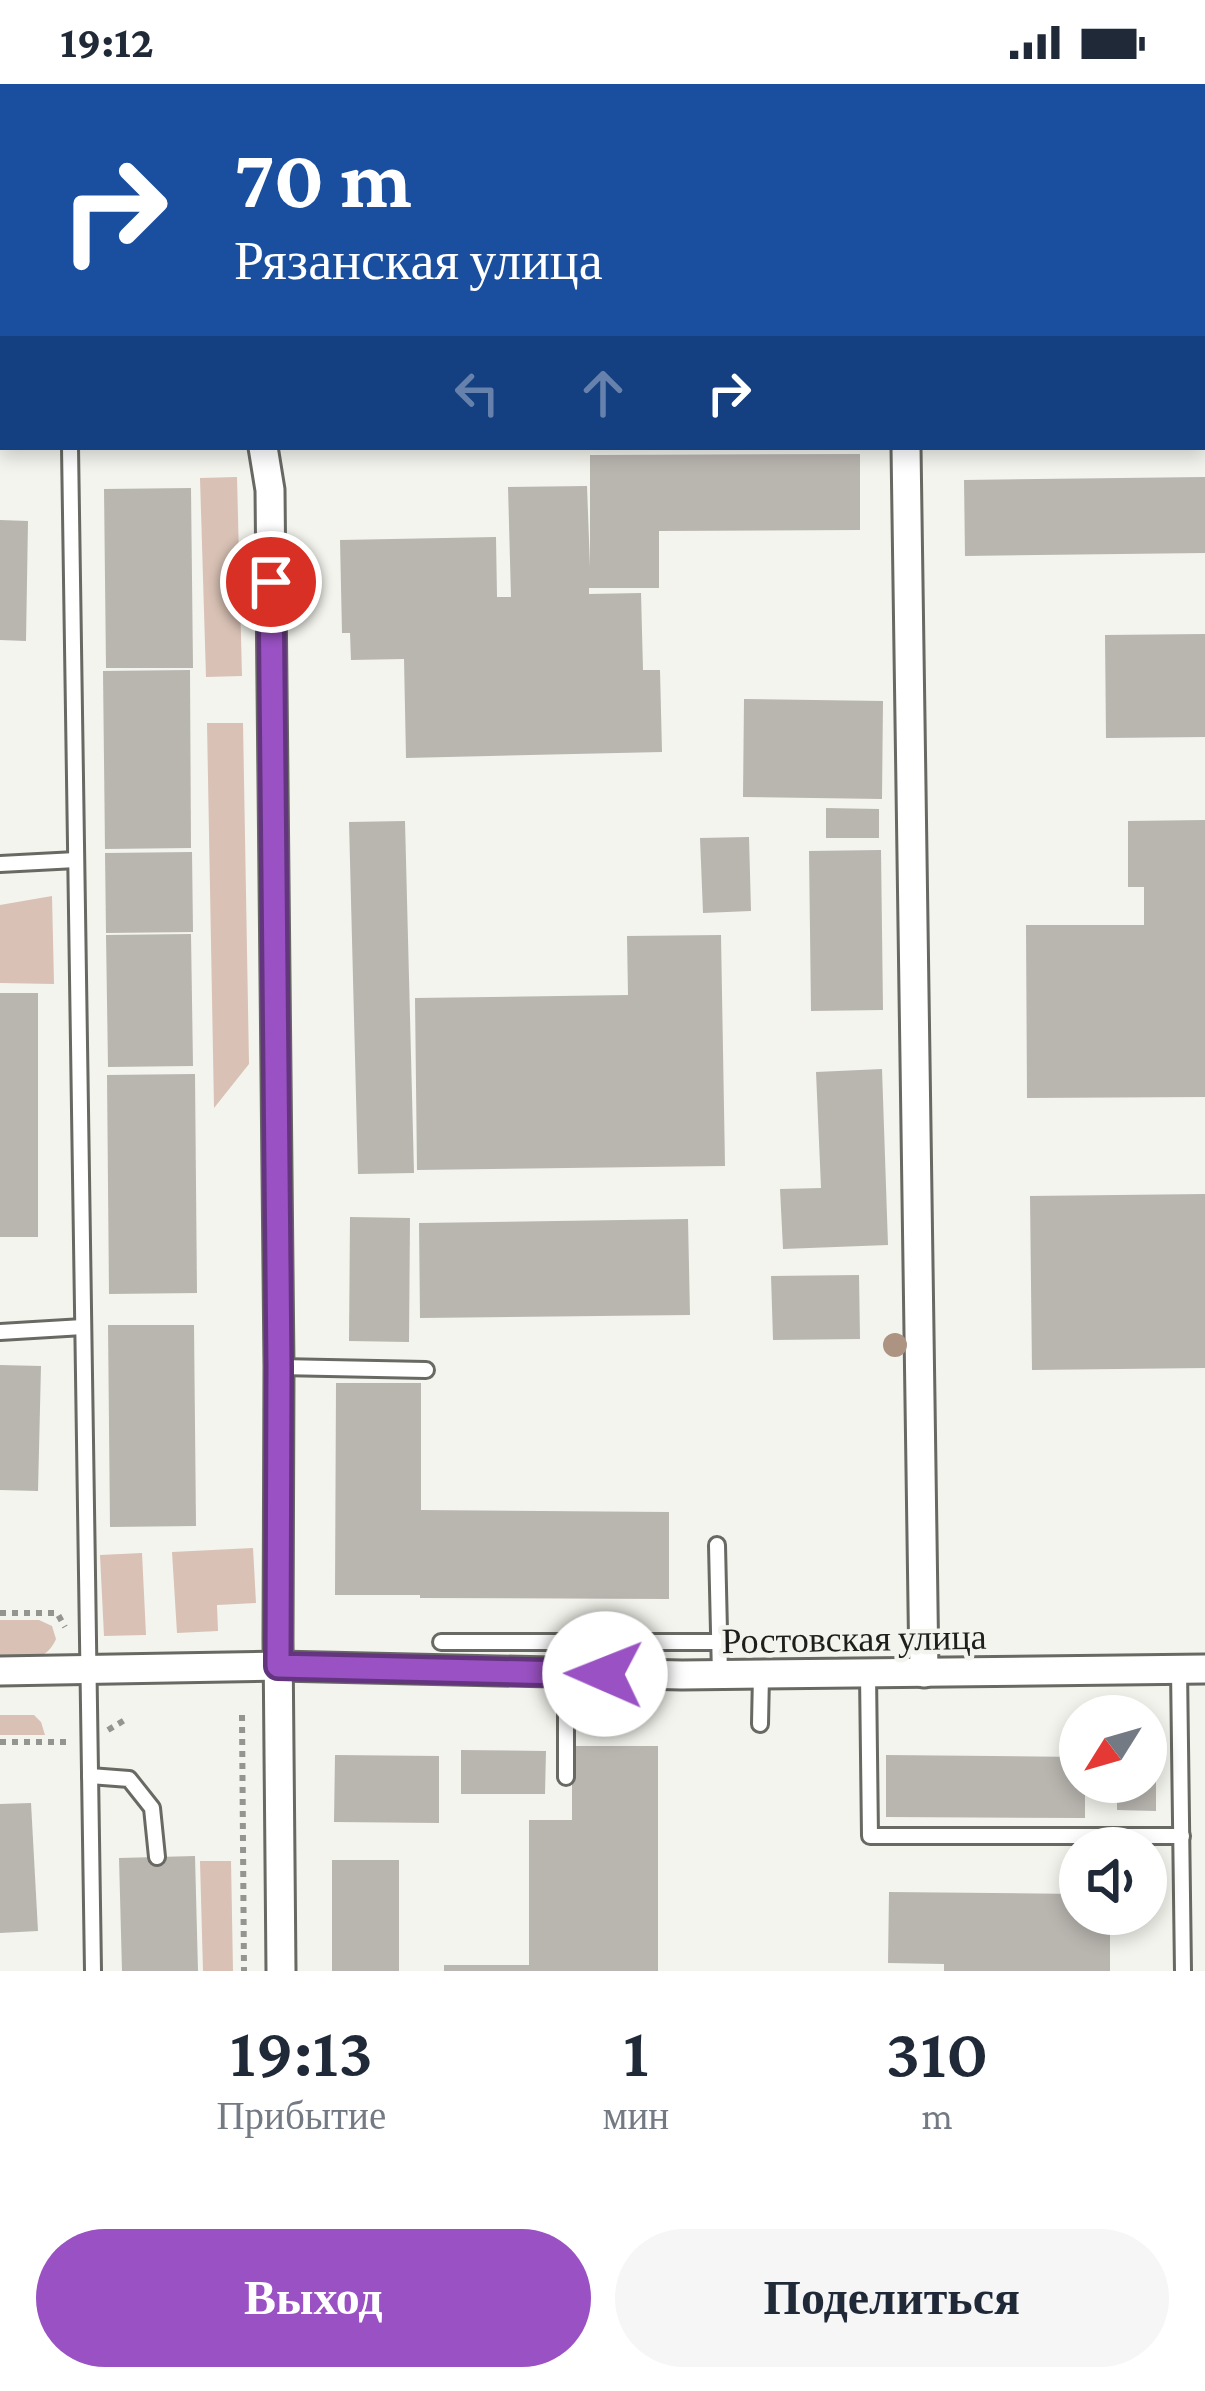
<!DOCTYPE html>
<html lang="ru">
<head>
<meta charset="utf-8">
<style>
  body { margin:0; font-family:"Crimson Pro",serif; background:#f6f6f7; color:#1f2937; height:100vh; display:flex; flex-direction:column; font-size:45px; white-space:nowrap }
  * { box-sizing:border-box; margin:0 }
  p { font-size:39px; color:#747a83 }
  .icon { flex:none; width:66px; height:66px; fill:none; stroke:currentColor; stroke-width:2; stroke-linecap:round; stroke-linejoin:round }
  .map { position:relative; height:1887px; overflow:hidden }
  .details { display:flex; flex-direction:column; background:#fff; flex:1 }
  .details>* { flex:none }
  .hud { position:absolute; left:0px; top:0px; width:1206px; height:366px; box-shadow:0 6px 18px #0003; background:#1a4fa0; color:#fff; overflow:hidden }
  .needle { width:78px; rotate:233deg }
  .controls { position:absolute; left:1059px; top:1611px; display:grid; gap:24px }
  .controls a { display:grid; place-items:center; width:108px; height:108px; border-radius:50%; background:#fff; box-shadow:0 6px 18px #0003; font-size:60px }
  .pin { position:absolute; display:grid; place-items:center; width:102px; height:102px; color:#fff; margin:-51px; border:6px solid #fff; border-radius:50%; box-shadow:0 3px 12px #0007 }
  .me { position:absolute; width:132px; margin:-66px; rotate:271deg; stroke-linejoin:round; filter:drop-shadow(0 0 9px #0008) }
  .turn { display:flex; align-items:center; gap:42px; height:252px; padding:0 36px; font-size:54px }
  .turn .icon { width:156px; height:156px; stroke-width:2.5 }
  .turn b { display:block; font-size:84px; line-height:102px }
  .lanes { display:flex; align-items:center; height:114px; padding:0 36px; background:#0003; justify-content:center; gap:60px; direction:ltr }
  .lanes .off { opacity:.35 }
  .eta { display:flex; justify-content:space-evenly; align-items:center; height:204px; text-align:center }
  .eta b { font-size:72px; font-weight:600; line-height:84px }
  .button { display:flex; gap:24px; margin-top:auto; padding:24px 36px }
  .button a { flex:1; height:138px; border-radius:72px; background:#9a51c3; color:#fff; font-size:48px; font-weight:600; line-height:138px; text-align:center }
  .button a+a { background:#f6f6f7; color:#1f2937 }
  .status { display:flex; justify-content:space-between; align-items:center; height:84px; padding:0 60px; background:#fff; direction:ltr }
  .status svg { height:33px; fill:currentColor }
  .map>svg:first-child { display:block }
  .green { fill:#d9c1b5 }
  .building { fill:#b9b6b0 }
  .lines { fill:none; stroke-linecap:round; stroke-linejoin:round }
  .lane-casing { stroke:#686963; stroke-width:20 }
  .street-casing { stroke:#686963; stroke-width:33 }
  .secondary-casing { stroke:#686963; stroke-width:45 }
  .path { stroke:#949490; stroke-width:6; stroke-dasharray:6 6; stroke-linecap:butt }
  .lane { stroke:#fff; stroke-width:14 }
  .street { stroke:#fff; stroke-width:27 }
  .secondary { stroke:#fff; stroke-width:39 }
  .tree { fill:#ac9382 }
  .route-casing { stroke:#64357f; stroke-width:30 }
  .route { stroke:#9a51c3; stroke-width:21 }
  .labels { text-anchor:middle; stroke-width:9; stroke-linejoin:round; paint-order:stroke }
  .street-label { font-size:36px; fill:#1e1e1c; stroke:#f3f4ed }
</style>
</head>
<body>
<div class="status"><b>19:12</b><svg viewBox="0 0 49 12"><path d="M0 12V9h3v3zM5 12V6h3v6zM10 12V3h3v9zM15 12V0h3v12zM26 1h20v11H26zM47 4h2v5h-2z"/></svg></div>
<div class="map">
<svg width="1205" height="1887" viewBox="0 0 1205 1887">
  <rect width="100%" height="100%" fill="#f3f4ed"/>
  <!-- green -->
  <g class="green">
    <polygon points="237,393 242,592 206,593 200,394"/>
    <polygon points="207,639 243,639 249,980 214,1024"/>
    <polygon points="52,812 54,900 0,899 0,821"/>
    <polygon points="253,1464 256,1519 217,1521 218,1547 177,1549 172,1468"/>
    <polygon points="142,1469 146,1551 104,1552 100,1471"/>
    <path d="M 0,1536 L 39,1536 L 52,1542 L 56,1555 C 45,1580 24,1575 0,1575 Z"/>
    <polygon points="0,1631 34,1631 41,1638 45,1651 0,1651"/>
    <polygon points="200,1777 231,1777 233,1887 203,1887"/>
  </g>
  <!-- building -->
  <g class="building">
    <polygon points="860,370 860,446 659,447 659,504 589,504 589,510 641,509 643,586 660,586 662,668 406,674 404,575 351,576 350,549 342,549 340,456 496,453 497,513 511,513 508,403 587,402 590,483 590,371"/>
    <polygon points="1205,393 1205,469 965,472 964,396"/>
    <polygon points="191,404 193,584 106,584 104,405"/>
    <polygon points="0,436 28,437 26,557 0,556"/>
    <polygon points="1205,550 1205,653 1106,654 1105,551"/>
    <polygon points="190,586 191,764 105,765 103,587"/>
    <polygon points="744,615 883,617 882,715 743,713"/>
    <polygon points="826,724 879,725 879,754 826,754"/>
    <polygon points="1205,736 1205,1013 1027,1014 1026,841 1144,841 1144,803 1128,803 1128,737"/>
    <polygon points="405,737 414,1089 358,1090 349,738"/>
    <polygon points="749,753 751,827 703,829 700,754"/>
    <polygon points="881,766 883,926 811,927 809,767"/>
    <polygon points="192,768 193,848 106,849 105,769"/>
    <polygon points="191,850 193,982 108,983 106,851"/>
    <polygon points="721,851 725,1082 417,1086 415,914 628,911 627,852"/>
    <rect x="0" y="909" width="38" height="244"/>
    <polygon points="882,985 888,1161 783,1165 780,1105 821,1104 816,988"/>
    <polygon points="195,990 197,1209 109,1210 107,991"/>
    <polygon points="1205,1110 1205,1284 1032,1286 1030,1112"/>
    <polygon points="350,1133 410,1134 409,1258 349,1257"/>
    <polygon points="688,1135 690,1231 420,1234 419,1139"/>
    <polygon points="859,1191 860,1255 773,1256 771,1192"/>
    <polygon points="108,1241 194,1241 196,1442 110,1443"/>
    <polygon points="0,1281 41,1282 38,1407 0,1406"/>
    <polygon points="336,1299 421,1299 421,1426 669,1428 669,1515 420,1514 420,1511 335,1511"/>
    <polygon points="572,1662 658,1662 658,1887 444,1887 444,1881 529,1881 529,1736 572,1736"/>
    <polygon points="1146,1665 1156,1665 1156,1727 1117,1726 1117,1698 1146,1698"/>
    <polygon points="461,1666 546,1667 545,1710 461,1710"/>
    <polygon points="335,1671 439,1672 439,1739 334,1738"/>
    <polygon points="886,1671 1080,1673 1080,1698 1085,1698 1085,1734 886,1733"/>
    <polygon points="31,1719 38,1847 0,1849 0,1720"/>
    <polygon points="195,1772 198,1887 122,1887 119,1774"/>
    <rect x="332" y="1776" width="67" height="111"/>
    <polygon points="889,1808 1080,1810 1080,1830 1110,1830 1110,1887 944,1887 944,1880 888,1879"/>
  </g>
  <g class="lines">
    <!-- lane casing -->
    <g class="lane-casing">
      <g id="lane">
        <polyline points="539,0 540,3"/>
        <polyline points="1082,0 1090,3"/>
        <polyline points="30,3 30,0"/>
        <polyline points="780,3 780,0"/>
        <polyline points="0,5 3,5"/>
        <polyline points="1203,46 1205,46"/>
        <polyline points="70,363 93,1887"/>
        <polyline points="0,780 76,776"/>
        <polyline points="0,1248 83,1243"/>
        <polyline points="279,1283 426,1286"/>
        <polyline points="717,1461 720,1591"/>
        <polyline points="441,1558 720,1558"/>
        <polyline points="1179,1585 1183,1887"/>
        <polyline points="868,1590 870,1752 1182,1752"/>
        <polyline points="760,1640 761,1591"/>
        <polyline points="90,1692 129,1695 152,1724 157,1773"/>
        <polyline points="566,1693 566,1589"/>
      </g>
    </g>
    <!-- street casing -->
    <g class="street-casing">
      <g id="street">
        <polyline points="1203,305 1205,305"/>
        <polyline points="263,363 270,406 279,1283 278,1557 281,1887"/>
        <polyline points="906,363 924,1589"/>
        <polyline points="0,1587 279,1582 682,1591 1205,1585"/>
      </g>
    </g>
    <!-- secondary casing -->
    <g class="secondary-casing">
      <g id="secondary">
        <polyline points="199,3 201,0"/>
        <polyline points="0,72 3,74"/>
        <polyline points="0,256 3,252"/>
      </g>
    </g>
    <!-- path -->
    <g class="path">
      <polyline points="0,137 3,133"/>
      <polyline points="0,1529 57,1529 65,1543"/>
      <polyline points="242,1631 244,1887"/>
      <polyline points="108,1646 128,1634"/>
      <polyline points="0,1658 68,1658"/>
    </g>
    <!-- lane -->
    <use href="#lane" class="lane"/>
    <!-- street -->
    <use href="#street" class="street"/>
    <!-- secondary -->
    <use href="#secondary" class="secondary"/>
  </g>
  <!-- trees -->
  <circle class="tree" cx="895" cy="1261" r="12"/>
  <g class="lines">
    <!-- route casing -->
    <g class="route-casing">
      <polyline id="route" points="271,498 279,1283 278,1582 605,1590"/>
    </g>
    <!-- route -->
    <use href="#route" class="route"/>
  </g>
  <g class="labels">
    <!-- street labels -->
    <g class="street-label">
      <text transform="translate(854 1554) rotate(-1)" y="13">Ростовская улица</text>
    </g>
  </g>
</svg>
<div class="controls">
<a><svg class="needle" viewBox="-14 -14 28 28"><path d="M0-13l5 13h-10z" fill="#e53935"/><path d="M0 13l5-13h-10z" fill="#747a83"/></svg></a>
<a><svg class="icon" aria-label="sound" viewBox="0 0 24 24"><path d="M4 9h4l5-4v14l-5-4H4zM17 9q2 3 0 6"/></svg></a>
</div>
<div class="pin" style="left:271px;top:498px;background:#d93025"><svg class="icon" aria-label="arrive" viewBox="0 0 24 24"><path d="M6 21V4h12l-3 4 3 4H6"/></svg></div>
<svg class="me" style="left:605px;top:1590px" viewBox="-20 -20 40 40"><circle r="19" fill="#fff"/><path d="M0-13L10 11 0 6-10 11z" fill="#9a51c3"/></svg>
<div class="hud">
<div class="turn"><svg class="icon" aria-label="right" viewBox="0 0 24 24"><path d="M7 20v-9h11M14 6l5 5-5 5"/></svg><div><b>70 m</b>Рязанская улица</div></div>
<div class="lanes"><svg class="icon off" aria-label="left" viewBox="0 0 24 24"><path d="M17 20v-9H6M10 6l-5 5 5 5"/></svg><svg class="icon off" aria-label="ahead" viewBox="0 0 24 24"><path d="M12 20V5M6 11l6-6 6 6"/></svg><svg class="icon" aria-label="right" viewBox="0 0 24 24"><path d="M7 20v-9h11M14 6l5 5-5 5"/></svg></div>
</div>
</div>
<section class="details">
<div class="eta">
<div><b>19:13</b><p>Прибытие</p></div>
<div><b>1</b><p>мин</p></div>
<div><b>310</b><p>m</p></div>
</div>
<div class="button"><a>Выход</a><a>Поделиться</a></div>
</section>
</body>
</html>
